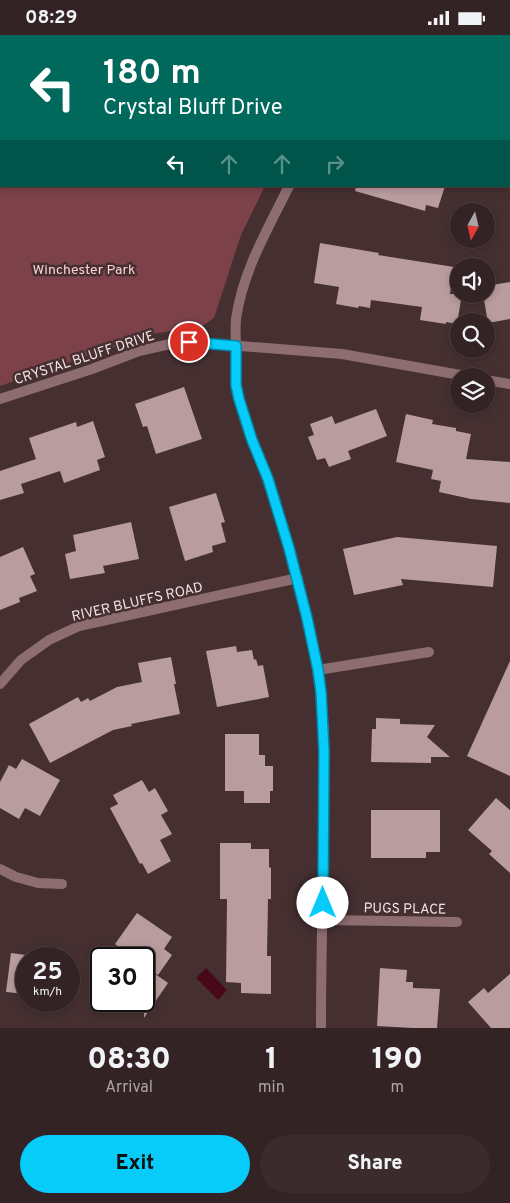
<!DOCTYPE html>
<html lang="en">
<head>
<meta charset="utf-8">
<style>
  body { margin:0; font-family:Overpass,sans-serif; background:#3c2b2d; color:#f1f3f6; height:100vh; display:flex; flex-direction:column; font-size:19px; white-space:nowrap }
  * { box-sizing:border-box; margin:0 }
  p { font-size:16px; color:#a9a4a7 }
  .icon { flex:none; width:28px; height:28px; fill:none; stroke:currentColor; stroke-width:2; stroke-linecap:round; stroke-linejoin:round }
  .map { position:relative; height:993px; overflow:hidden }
  .drawer { display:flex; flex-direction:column; background:#342325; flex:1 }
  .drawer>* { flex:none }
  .hud { position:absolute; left:0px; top:0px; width:510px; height:152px; box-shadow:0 2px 8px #0003,0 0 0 1px #4e4042; background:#00695c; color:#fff; overflow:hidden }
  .needle { width:32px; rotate:188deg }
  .controls { position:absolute; left:450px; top:168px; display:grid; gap:10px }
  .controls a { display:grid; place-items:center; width:45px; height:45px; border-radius:50%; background:#342325; box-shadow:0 2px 8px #0003,0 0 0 1px #4e4042; font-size:25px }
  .speed { position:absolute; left:15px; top:912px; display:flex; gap:10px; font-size:25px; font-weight:700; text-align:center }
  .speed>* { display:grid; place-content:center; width:65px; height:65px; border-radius:50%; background:#342325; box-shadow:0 2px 8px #0003,0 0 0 1px #4e4042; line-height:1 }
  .speed small { font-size:12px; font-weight:400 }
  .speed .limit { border:2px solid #111; border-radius:8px; background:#fff; color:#111 }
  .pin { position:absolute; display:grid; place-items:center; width:42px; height:42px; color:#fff; margin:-21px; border:2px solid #fff; border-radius:50%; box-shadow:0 1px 5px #0007 }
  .me { position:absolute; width:55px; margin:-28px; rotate:0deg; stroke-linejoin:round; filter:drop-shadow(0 0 4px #0008) }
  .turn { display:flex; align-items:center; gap:18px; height:105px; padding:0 20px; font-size:22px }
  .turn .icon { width:65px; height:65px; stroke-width:2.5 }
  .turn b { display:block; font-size:35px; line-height:42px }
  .lanes { display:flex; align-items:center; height:48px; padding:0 20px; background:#0003; justify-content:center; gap:25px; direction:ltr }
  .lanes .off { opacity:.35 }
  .eta { display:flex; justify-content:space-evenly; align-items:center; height:85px; text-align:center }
  .eta b { font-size:30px; font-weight:800; line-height:35px }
  .primary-button { display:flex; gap:10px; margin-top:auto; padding:10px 20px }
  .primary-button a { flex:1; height:58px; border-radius:30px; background:#07cbf9; color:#111; font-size:20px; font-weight:800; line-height:58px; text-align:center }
  .primary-button a+a { background:#3c2b2d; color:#f1f3f6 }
  .status { display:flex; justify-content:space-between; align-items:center; height:35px; padding:0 25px; background:#342325; direction:ltr }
  .status svg { height:14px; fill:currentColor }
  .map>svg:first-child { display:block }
  .green { fill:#7c4149 }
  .water { fill:#470818 }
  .building { fill:#b89c9e }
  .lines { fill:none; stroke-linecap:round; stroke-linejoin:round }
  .street { stroke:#8d6d70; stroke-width:10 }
  .route-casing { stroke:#0584a2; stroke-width:12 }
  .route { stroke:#07cbf9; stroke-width:9 }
  .labels { text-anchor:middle; stroke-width:5; stroke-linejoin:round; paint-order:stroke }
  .park-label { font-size:14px; fill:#fcd0d4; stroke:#452f31 }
  .street-label { font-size:14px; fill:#f0e1e2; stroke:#452f31 }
</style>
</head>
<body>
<div class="status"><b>08:29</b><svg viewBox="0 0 49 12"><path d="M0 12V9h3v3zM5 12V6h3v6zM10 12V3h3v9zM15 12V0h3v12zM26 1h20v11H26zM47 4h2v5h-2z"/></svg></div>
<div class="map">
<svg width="510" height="993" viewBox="0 0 510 993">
  <rect width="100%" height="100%" fill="#452f31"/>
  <!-- green -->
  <g class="green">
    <polygon points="3,0 340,0 339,1 2,1"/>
    <polygon points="1,2 1,151 265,151 241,200 214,283 201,292 152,299 0,351 0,4"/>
  </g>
  <!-- water -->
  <polygon class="water" points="206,933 227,955 218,965 196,943"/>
  <!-- building -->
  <g class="building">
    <polygon points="356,151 445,151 438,173 426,170 425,176 355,156"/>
    <polygon points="320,208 379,218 378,220 454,232 450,259 462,259 457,289 446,287 446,289 420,285 422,272 371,265 370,273 359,271 358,273 336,269 339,252 314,248"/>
    <polygon points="510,247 510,284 488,288 483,259 486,259 486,251"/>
    <polygon points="184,352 202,404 156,419 147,391 143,392 135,369"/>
    <polygon points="376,374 387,401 348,416 351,424 329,432 325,423 317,425 308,402 314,400 310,389 332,381 335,389"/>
    <polygon points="406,379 433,385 432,389 456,393 456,396 471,399 466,424 510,427 510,468 471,464 439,457 441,446 431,444 433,435 396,427"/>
    <polygon points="93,386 105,422 97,425 100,435 64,448 60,436 21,449 24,458 0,465 0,436 36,424 29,403 76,387 77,392"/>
    <polygon points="216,458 225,487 221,488 226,507 212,511 213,517 185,526 169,472"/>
    <polygon points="131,487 139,524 103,531 105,538 70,544 65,519 76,516 73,500"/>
    <polygon points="397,502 497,511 493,552 401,544 403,550 354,560 343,514"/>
    <polygon points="23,512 35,539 30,541 37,556 19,563 20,567 0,575 0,522"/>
    <polygon points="236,611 237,617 252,615 254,625 256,624 258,631 263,630 269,662 217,672 206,616"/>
    <polygon points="171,622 176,649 174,649 180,679 131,689 132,691 113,695 50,728 29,689 78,662 81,667 88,663 90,666 117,652 142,647 138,628"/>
    <polygon points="510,626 510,741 467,721"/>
    <polygon points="376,683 400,684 400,689 435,690 427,702 450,722 431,722 431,728 371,727 372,694 376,694"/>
    <polygon points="225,699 259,699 259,720 265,720 265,731 273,731 273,756 270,756 270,768 244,768 244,756 225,756"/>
    <polygon points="22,724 60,745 40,781 25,773 19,784 0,773 0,747 9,730 16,734"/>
    <polygon points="142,745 149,757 155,753 168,776 161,780 172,799 160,805 171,826 148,839 142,828 140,829 110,773 118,769 113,760"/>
    <polygon points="496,763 510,775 510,838 489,819 492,816 468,795"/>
    <polygon points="371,775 440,775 440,817 426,817 426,823 371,823"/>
    <polygon points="220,808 251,808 251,814 269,814 269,832 271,833 271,864 268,864 267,921 271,921 271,959 241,958 241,948 226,947 227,864 220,864"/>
    <polygon points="137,878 172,902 164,914 172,920 158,940 144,930 144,924 135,924 115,909"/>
    <polygon points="11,918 26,920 26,959 6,957"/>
    <polygon points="144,931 168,948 144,983"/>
    <polygon points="380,933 407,935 406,947 413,947 413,953 440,954 437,993 413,993 377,991"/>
    <polygon points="510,939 510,993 491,993 468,967 484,953 488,958"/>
  </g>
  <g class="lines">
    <!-- street -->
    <g class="street">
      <polyline points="363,1 364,0"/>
      <polyline points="509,100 510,100"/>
      <path d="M 289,151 C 268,194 243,235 236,284 C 235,294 236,304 236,314 C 236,327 235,341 237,353 C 243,390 261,424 273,460 C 293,524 311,588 320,654 C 326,696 324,738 324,780 C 323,851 321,922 321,993"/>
      <polyline points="486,345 510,349"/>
      <polyline points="0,364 92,334 139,316 170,309 189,307 342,319 466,341"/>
      <polyline points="318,635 429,617"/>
      <polyline points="0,649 21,625 49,605 79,591 298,543"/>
      <polyline points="0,834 16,842 38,848 62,849"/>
      <polyline points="323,885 457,887"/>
    </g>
  </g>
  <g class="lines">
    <!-- route casing -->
    <g class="route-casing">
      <polyline id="route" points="189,307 236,311 236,350 239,364 252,405 268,444 289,513 307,583 318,635 321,657 324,716 323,868"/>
    </g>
    <!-- route -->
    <use href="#route" class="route"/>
  </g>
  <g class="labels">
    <!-- park labels -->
    <g class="park-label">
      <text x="84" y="239">Winchester Park</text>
    </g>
    <!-- street labels -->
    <g class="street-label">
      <text transform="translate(84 322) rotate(-18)" y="5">CRYSTAL BLUFF DRIVE</text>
      <text transform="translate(137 566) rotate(-13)" y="5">RIVER BLUFFS ROAD</text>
      <text transform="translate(405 873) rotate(1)" y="5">PUGS PLACE</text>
    </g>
  </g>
</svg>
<div class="controls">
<a><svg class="needle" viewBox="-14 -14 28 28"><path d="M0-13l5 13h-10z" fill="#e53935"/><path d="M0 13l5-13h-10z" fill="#a9a4a7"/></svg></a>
<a><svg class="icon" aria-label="sound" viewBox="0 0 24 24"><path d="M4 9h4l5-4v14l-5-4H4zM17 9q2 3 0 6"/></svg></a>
<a><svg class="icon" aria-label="search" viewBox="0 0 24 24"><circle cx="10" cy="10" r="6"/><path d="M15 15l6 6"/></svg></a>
<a><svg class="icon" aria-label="layers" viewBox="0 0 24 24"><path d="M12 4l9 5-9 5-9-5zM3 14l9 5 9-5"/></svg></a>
</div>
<div class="speed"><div>25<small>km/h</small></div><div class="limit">30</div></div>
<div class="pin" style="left:189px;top:307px;background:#d93025"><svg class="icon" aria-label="arrive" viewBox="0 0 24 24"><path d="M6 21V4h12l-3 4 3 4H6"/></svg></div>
<svg class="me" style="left:323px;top:868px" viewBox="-20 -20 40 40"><circle r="19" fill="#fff"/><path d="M0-13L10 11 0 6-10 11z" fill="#07cbf9"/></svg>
<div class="hud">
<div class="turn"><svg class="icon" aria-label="left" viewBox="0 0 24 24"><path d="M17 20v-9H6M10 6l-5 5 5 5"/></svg><div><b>180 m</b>Crystal Bluff Drive</div></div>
<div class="lanes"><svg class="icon" aria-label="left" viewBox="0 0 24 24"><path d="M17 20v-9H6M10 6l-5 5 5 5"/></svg><svg class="icon off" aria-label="ahead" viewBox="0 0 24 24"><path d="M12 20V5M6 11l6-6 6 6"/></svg><svg class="icon off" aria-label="ahead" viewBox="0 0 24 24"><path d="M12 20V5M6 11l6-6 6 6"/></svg><svg class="icon off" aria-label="right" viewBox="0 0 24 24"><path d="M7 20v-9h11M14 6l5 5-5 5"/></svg></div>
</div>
</div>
<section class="drawer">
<div class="eta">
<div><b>08:30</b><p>Arrival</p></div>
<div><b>1</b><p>min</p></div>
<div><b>190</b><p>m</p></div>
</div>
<div class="primary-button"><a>Exit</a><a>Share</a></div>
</section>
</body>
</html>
